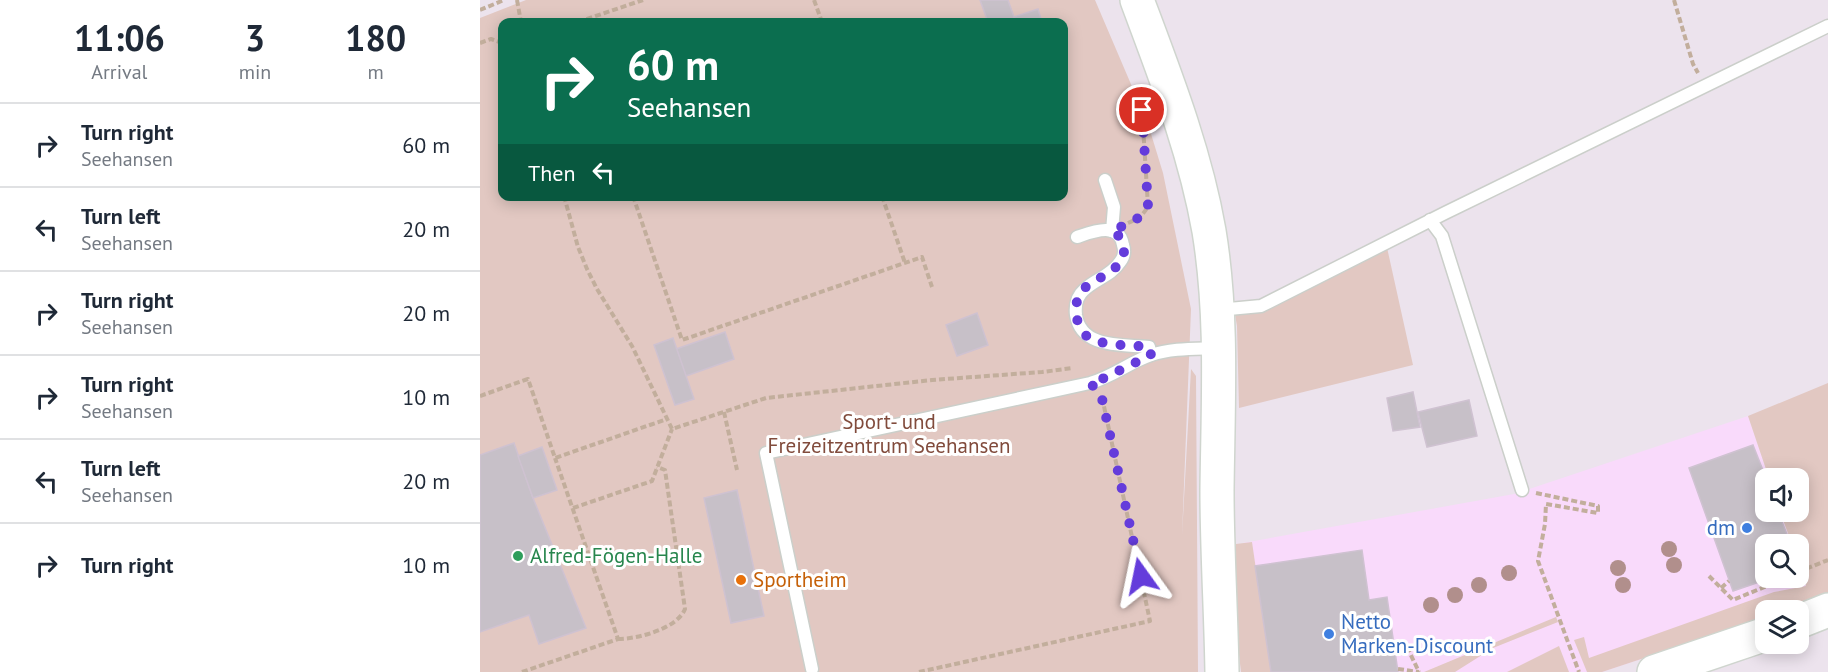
<!DOCTYPE html>
<html lang="en">
<head>
<meta charset="utf-8">
<style>
  body { margin:0; font-family:"PT Sans",sans-serif; background:#f2f2f3; color:#1f2937; height:100vh; display:flex; flex-direction:column; font-size:22px; white-space:nowrap }
  * { box-sizing:border-box; margin:0 }
  p { font-size:20px; color:#747a83 }
  .icon { flex:none; width:33px; height:33px; fill:none; stroke:currentColor; stroke-width:2; stroke-linecap:round; stroke-linejoin:round }
  .map { position:relative; flex:1; overflow:hidden }
  .side { display:flex; flex-direction:column; background:#fff; width:480px }
  .side>* { flex:none }
  .banner { position:absolute; left:18px; top:18px; width:570px; height:183px; border-radius:12px; box-shadow:0 3px 15px #0003; background:#0b6e4f; color:#fff; overflow:hidden }
  .controls { position:absolute; left:1275px; top:468px; display:grid; gap:12px }
  .controls a { display:grid; place-items:center; width:54px; height:54px; border-radius:12px; background:#fff; box-shadow:0 3px 15px #0003; font-size:30px }
  .pin { position:absolute; display:grid; place-items:center; width:51px; height:51px; color:#fff; margin:-26px; border:3px solid #fff; border-radius:50%; box-shadow:0 2px 6px #0007 }
  .me { position:absolute; width:66px; margin:-33px; rotate:348deg; stroke-linejoin:round; filter:drop-shadow(0 0 4px #0008) }
  .turn { display:flex; align-items:center; gap:21px; height:126px; padding:0 30px; font-size:27px }
  .turn .icon { width:78px; height:78px; stroke-width:2.5 }
  .turn b { display:block; font-size:42px; line-height:51px }
  .then { display:flex; align-items:center; height:57px; padding:0 30px; background:#0003; gap:12px; font-size:22px }
  .eta { display:flex; justify-content:space-evenly; align-items:center; height:102px; text-align:center }
  .eta b { font-size:36px; font-weight:700; line-height:42px }
  ul { padding:0; list-style:none }
  li { display:flex; align-items:center; gap:18px; height:84px; padding:0 30px; border-top:2px solid #e0e1e3 }
  li div { flex:1 }
  li b { display:block; font-size:22px }
  li em { font-style:normal }
  main { display:flex; flex:1; min-height:0 }
  .map>svg:first-child { display:block }
  .commercial { fill:#f9dafb }
  .green { fill:#e2c8c2; fill-rule:evenodd }
  .building { fill:#c7c0c8; stroke:#cfc2d1; stroke-width:1.5 }
  .lines { fill:none; stroke-linecap:round; stroke-linejoin:round }
  .lane-casing { stroke:#cbcfca; stroke-width:15 }
  .secondary-casing { stroke:#cfd5ce; stroke-width:36 }
  .path { stroke:#c2ae9c; stroke-width:4; stroke-dasharray:6 3; stroke-linecap:butt }
  .lane { stroke:#fff; stroke-width:12 }
  .secondary { stroke:#fff; stroke-width:33 }
  .tree { fill:#b18f8c }
  .route { stroke:#643cdb; stroke-width:10; stroke-dasharray:0 18 }
  .shop-dot { fill:#3f7fe0; stroke:#fff; stroke-width:2 }
  .leisure-dot { fill:#2e9e5b; stroke:#fff; stroke-width:2 }
  .food-dot { fill:#e8710a; stroke:#fff; stroke-width:2 }
  .labels { text-anchor:middle; stroke-width:6; stroke-linejoin:round; paint-order:stroke }
  .park-label { font-size:21px; fill:#814b3c; stroke:#fff }
  .shop-label { font-size:21px; fill:#366cbe; stroke:#fff; text-anchor:end }
  .leisure-label { font-size:21px; fill:#27864d; stroke:#fff; text-anchor:start }
  .food-label { font-size:21px; fill:#c56008; stroke:#fff; text-anchor:start }
</style>
</head>
<body>
<main>
<section class="side">
<div class="eta">
<div><b>11:06</b><p>Arrival</p></div>
<div><b>3</b><p>min</p></div>
<div><b>180</b><p>m</p></div>
</div>
<ul>
<li><svg class="icon" aria-label="right" viewBox="0 0 24 24"><path d="M7 20v-9h11M14 6l5 5-5 5"/></svg><div><b>Turn right</b><p>Seehansen</p></div><em>60 m</em></li>
<li><svg class="icon" aria-label="left" viewBox="0 0 24 24"><path d="M17 20v-9H6M10 6l-5 5 5 5"/></svg><div><b>Turn left</b><p>Seehansen</p></div><em>20 m</em></li>
<li><svg class="icon" aria-label="right" viewBox="0 0 24 24"><path d="M7 20v-9h11M14 6l5 5-5 5"/></svg><div><b>Turn right</b><p>Seehansen</p></div><em>20 m</em></li>
<li><svg class="icon" aria-label="right" viewBox="0 0 24 24"><path d="M7 20v-9h11M14 6l5 5-5 5"/></svg><div><b>Turn right</b><p>Seehansen</p></div><em>10 m</em></li>
<li><svg class="icon" aria-label="left" viewBox="0 0 24 24"><path d="M17 20v-9H6M10 6l-5 5 5 5"/></svg><div><b>Turn left</b><p>Seehansen</p></div><em>20 m</em></li>
<li><svg class="icon" aria-label="right" viewBox="0 0 24 24"><path d="M7 20v-9h11M14 6l5 5-5 5"/></svg><div><b>Turn right</b></div><em>10 m</em></li>
</ul>
</section>
<div class="map">
<svg width="1348" height="672" viewBox="0 0 1348 672">
  <rect width="100%" height="100%" fill="#ece3ed"/>
  <!-- commercial -->
  <polygon class="commercial" points="1268,416 1289,478 1286,478 1286,512 1300,512 1312,544 1286,544 1286,578 1318,578 1319,563 1326,586 1307,610 1286,610 1285,618 1122,672 778,672 763,543 1034,494"/>
  <!-- green -->
  <g class="green">
    <path d="M 46,0 L 615,0 L 668,124 L 683,173 L 711,309 L 702,536 L 711,369 L 716,376 L 718,672 L 0,672 L 0,18 ZM 22,22 L 584,22 L 584,196 L 22,196 Z"/>
    <polygon points="906,243 933,365 759,408 757,326 754,309 768,308"/>
    <polygon points="1348,383 1348,595 1307,610 1286,610 1285,618 1122,672 1107,672 1094,640 1104,637 1109,658 1294,592 1326,586 1319,563 1318,544 1312,544 1300,512 1318,512 1318,478 1289,478 1268,416"/>
    <polygon points="772,542 791,672 761,672 756,628 756,544"/>
    <polygon points="1076,617 1078,622 1013,648 975,672 944,672"/>
    <polygon points="1079,646 1089,672 1027,672"/>
  </g>
  <!-- building -->
  <g class="building">
    <polygon points="500,0 528,0 534,17 558,9 562,22 508,22"/>
    <polygon points="497,313 508,345 477,356 466,325"/>
    <polygon points="245,332 254,359 206,376 196,349"/>
    <polygon points="193,338 214,399 195,405 174,345"/>
    <polygon points="933,392 940,427 913,431 907,398"/>
    <polygon points="989,400 997,436 947,447 938,412"/>
    <polygon points="34,443 53,498 106,628 59,644 49,615 0,632 0,455"/>
    <polygon points="1273,445 1286,478 1286,512 1298,512 1311,544 1286,544 1286,578 1291,578 1253,591 1209,468"/>
    <polygon points="62,447 77,490 53,498 38,456"/>
    <polygon points="257,490 284,616 251,623 224,498"/>
    <polygon points="882,550 889,600 907,597 918,672 791,672 775,566"/>
  </g>
  <g class="lines">
    <!-- lane casing -->
    <g class="lane-casing">
      <g id="lane">
        <polyline points="625,180 634,207 632,231"/>
        <polyline points="950,220 962,236 1042,490"/>
        <path d="M 597,237 C 612,232 639,221 643,245 C 645,251 644,257 640,262 C 631,276 615,279 604,290 C 597,296 595,306 596,315 C 601,349 643,344 669,347 L 671,355"/>
        <polyline points="738,310 781,306 965,213 1348,26"/>
        <path d="M 332,669 L 286,453 L 610,383 C 632,377 650,362 671,355 C 692,348 716,349 738,348"/>
      </g>
    </g>
    <!-- secondary casing -->
    <g class="secondary-casing">
      <g id="secondary">
        <path d="M 657,0 C 685,75 715,151 729,231 C 743,316 738,403 737,490 C 737,551 741,611 742,672"/>
        <polyline points="1318,622 1348,610"/>
        <polyline points="1174,672 1286,634"/>
      </g>
    </g>
    <!-- path -->
    <g class="path">
      <polyline points="37,0 41,22"/>
      <polyline points="334,0 342,22"/>
      <polyline points="1194,0 1213,64 1218,73"/>
      <polyline points="0,10 24,0"/>
      <polyline points="98,22 163,0"/>
      <polyline points="0,43 11,39 22,43"/>
      <polyline points="84,196 98,247 107,269 117,289 152,346 192,429 286,398 452,380 562,372 593,368"/>
      <polyline points="153,196 202,340 442,257 452,287"/>
      <polyline points="402,196 425,263"/>
      <path d="M 648,223 C 657,219 663,216 668,206 L 661,94"/>
      <polyline points="0,396 48,379 75,458 187,419"/>
      <polyline points="244,412 257,470"/>
      <polyline points="1056,493 1118,506 1118,513 1066,504 1065,524 1058,561 1099,672"/>
      <polyline points="93,508 172,481 192,429"/>
      <polyline points="1318,572 1348,560"/>
      <polyline points="1229,576 1253,600 1306,578"/>
      <polyline points="1241,588 1249,581"/>
      <path d="M 138,639 C 157,639 197,629 205,609 L 185,470 L 177,467"/>
      <polyline points="927,647 939,672"/>
      <polyline points="918,669 939,672"/>
      <polyline points="42,672 138,639 75,458"/>
      <polyline points="439,672 670,621 622,397"/>
    </g>
    <!-- lane -->
    <use href="#lane" class="lane"/>
    <!-- secondary -->
    <use href="#secondary" class="secondary"/>
  </g>
  <!-- trees -->
  <g class="tree">
    <circle cx="1189" cy="549" r="8"/>
    <circle cx="1194" cy="565" r="8"/>
    <circle cx="1138" cy="568" r="8"/>
    <circle cx="1029" cy="573" r="8"/>
    <circle cx="999" cy="585" r="8"/>
    <circle cx="1143" cy="585" r="8"/>
    <circle cx="975" cy="595" r="8"/>
    <circle cx="951" cy="605" r="8"/>
  </g>
  <g class="lines">
    <!-- route -->
    <path class="route" d="M 661,576 L 621,394 L 610,383 L 620,380 L 671,355 L 669,347 C 653,345 623,346 609,338 C 603,334 599,326 597,319 C 595,310 596,299 601,292 C 613,277 631,278 644,257 C 644,245 643,237 632,231 C 645,224 661,221 668,206 L 662,110"/>
  </g>
  <!-- markers -->
  <g class="shop-dot">
    <circle cx="1267" cy="528" r="6"/>
    <circle cx="849" cy="634" r="6"/>
  </g>
  <circle class="leisure-dot" cx="38" cy="556" r="6"/>
  <circle class="food-dot" cx="261" cy="580" r="6"/>
  <g class="labels">
    <!-- park labels -->
    <g class="park-label">
      <text x="409" y="429">Sport- und<tspan x="409" dy="24">Freizeitzentrum Seehansen</tspan></text>
    </g>
    <!-- shop labels -->
    <g class="shop-label">
      <text x="1255" y="535">dm</text>
      <text x="861" y="629" text-anchor="start">Netto<tspan x="861" dy="24">Marken-Discount</tspan></text>
    </g>
    <!-- leisure labels -->
    <g class="leisure-label">
      <text x="50" y="563">Alfred-Fögen-Halle</text>
    </g>
    <!-- food labels -->
    <g class="food-label">
      <text x="273" y="587">Sportheim</text>
    </g>
  </g>
</svg>
<div class="controls">
<a><svg class="icon" aria-label="sound" viewBox="0 0 24 24"><path d="M4 9h4l5-4v14l-5-4H4zM17 9q2 3 0 6"/></svg></a>
<a><svg class="icon" aria-label="search" viewBox="0 0 24 24"><circle cx="10" cy="10" r="6"/><path d="M15 15l6 6"/></svg></a>
<a><svg class="icon" aria-label="layers" viewBox="0 0 24 24"><path d="M12 4l9 5-9 5-9-5zM3 14l9 5 9-5"/></svg></a>
</div>
<div class="pin" style="left:662px;top:110px;background:#d93025"><svg class="icon" aria-label="arrive" viewBox="0 0 24 24"><path d="M6 21V4h12l-3 4 3 4H6"/></svg></div>
<svg class="me" style="left:661px;top:576px" viewBox="-20 -20 40 40"><path d="M0-17L14 15 0 8-14 15z" fill="#643cdb" stroke="#fff" stroke-width="4"/></svg>
<div class="banner">
<div class="turn"><svg class="icon" aria-label="right" viewBox="0 0 24 24"><path d="M7 20v-9h11M14 6l5 5-5 5"/></svg><div><b>60 m</b>Seehansen</div></div>
<div class="then">Then<svg class="icon" aria-label="left" viewBox="0 0 24 24"><path d="M17 20v-9H6M10 6l-5 5 5 5"/></svg></div>
</div>
</div>
</main>
</body>
</html>
